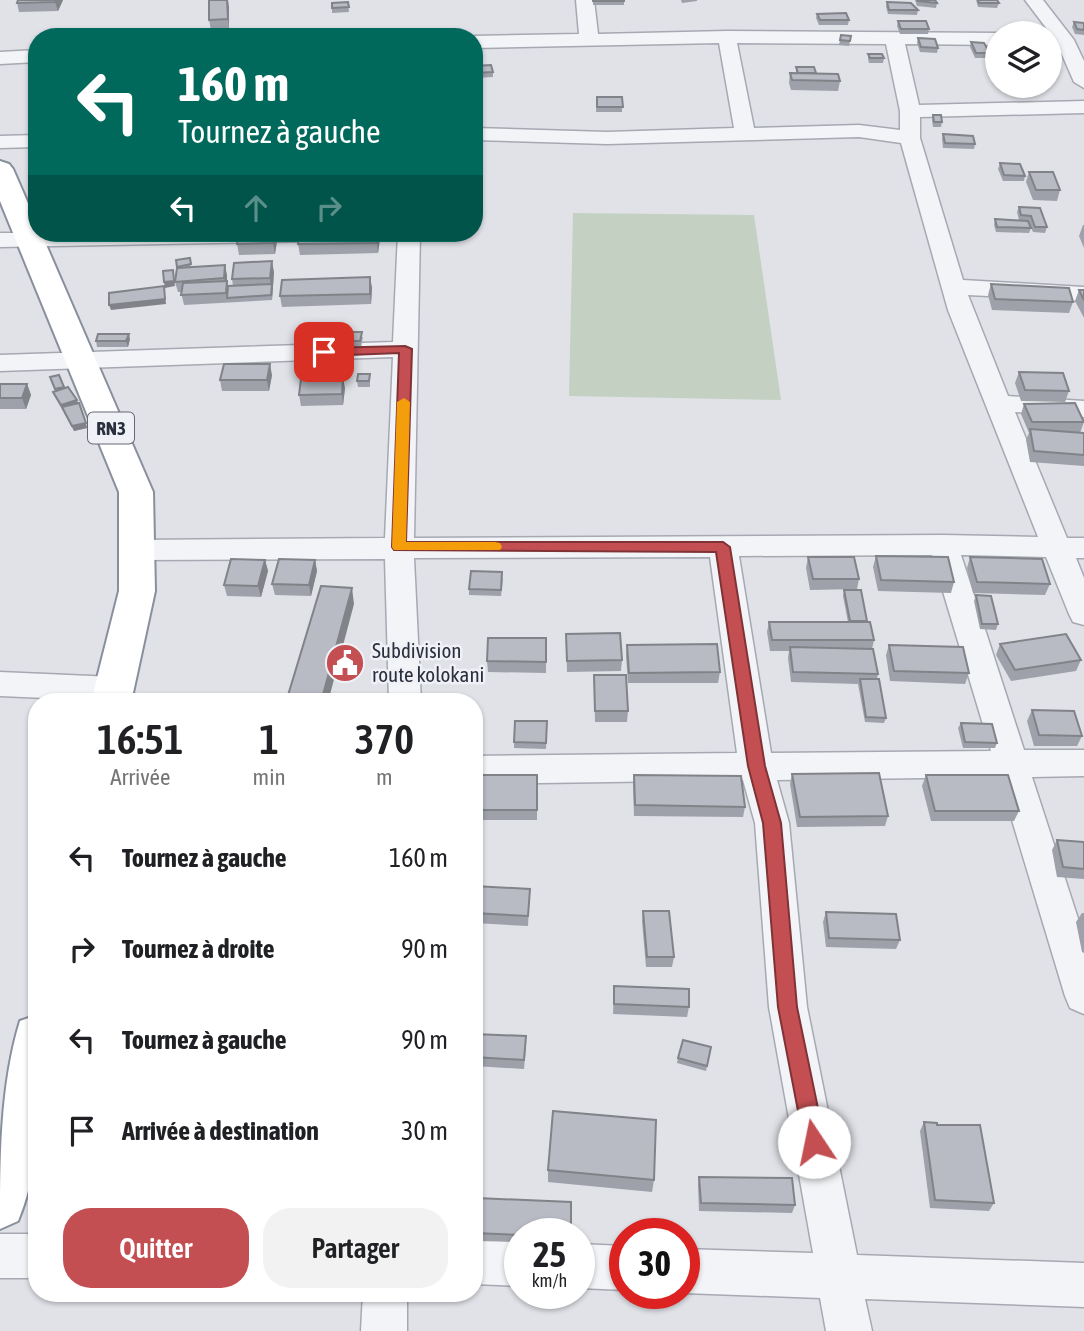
<!DOCTYPE html>
<html lang="fr">
<head>
<meta charset="utf-8">
<style>
  body { margin:0; font-family:"Asap Condensed",sans-serif; background:#f2f2f2; color:#202124; height:100vh; display:flex; flex-direction:column; font-size:26px; white-space:nowrap }
  * { box-sizing:border-box; margin:0 }
  p { font-size:23px; color:#757577 }
  .icon { flex:none; width:38px; height:38px; fill:none; stroke:currentColor; stroke-width:2; stroke-linecap:round; stroke-linejoin:round }
  .map { position:relative; flex:1; overflow:hidden }
  .details { position:absolute; left:28px; top:693px; width:455px; height:609px; display:flex; flex-direction:column; background:#fff; border-radius:28px; box-shadow:0 2px 5px #0004 }
  .details>* { flex:none }
  .hud { position:absolute; left:28px; top:28px; width:455px; height:214px; border-radius:28px; box-shadow:0 2px 5px #0004; background:#00695c; color:#fff; overflow:hidden }
  .buttons { position:absolute; left:985px; top:21px; display:grid; gap:14px }
  .buttons a { display:grid; place-items:center; width:77px; height:77px; border-radius:50%; background:#fff; box-shadow:0 2px 5px #0004; font-size:35px }
  .speed { position:absolute; left:504px; top:1218px; display:flex; gap:14px; font-size:35px; font-weight:700; text-align:center }
  .speed>* { display:grid; place-content:center; width:91px; height:91px; border-radius:50%; background:#fff; box-shadow:0 2px 5px #0004; line-height:1 }
  .speed small { font-size:18px; font-weight:400 }
  .speed .limit { border:10px solid #d22; background:#fff; color:#111 }
  .pin { position:absolute; display:grid; place-items:center; width:60px; height:60px; color:#fff; margin:-30px; border-radius:14px; box-shadow:0 4px 10px #0006 }
  .me { position:absolute; width:77px; margin:-38px; rotate:349deg; stroke-linejoin:round; filter:drop-shadow(0 0 5px #0008) }
  .turn { display:flex; align-items:center; gap:24px; height:147px; padding:0 35px; font-size:32px }
  .turn .icon { width:91px; height:91px; stroke-width:2.5 }
  .turn b { display:block; font-size:49px; line-height:60px }
  .lanes { display:flex; align-items:center; height:66px; padding:0 35px; background:#0003; justify-content:center; gap:35px; direction:ltr }
  .lanes .off { opacity:.35 }
  .eta { display:flex; justify-content:space-evenly; align-items:center; height:119px; text-align:center }
  .eta b { font-size:42px; font-weight:600; line-height:49px }
  .cta { display:flex; gap:14px; margin-top:auto; padding:14px 35px }
  .cta a { flex:1; height:80px; border-radius:28px; background:#c34f53; color:#fff; font-size:28px; font-weight:600; line-height:80px; text-align:center }
  .cta a+a { background:#f2f2f2; color:#202124 }
  ul { padding:0; list-style:none }
  li { display:flex; align-items:center; gap:21px; height:91px; padding:0 35px }
  li div { flex:1 }
  li b { display:block; font-size:26px }
  li em { font-style:normal }
  .map>svg:first-child { display:block }
  .green { fill:#c4d1c2 }
  .lines { fill:none; stroke-linecap:round; stroke-linejoin:round }
  .minor-casing { stroke:#a6a9b2; stroke-width:3 }
  .trunk-casing { stroke:#898f9d; stroke-width:4 }
  .minor { fill:#f3f4f7; fill-rule:evenodd }
  .trunk { fill:#fff; fill-rule:evenodd }
  .wall { fill:#9ea1a9 }
  .shaded-wall { fill:#818389 }
  .building { fill:#b8bbc4; stroke:#818389; stroke-width:2 }
  .route { fill:#c34f53; stroke:#7f3336; stroke-width:2 }
  .slow { fill:#f59e0b }
  .labels { text-anchor:middle; stroke-width:5; stroke-linejoin:round; paint-order:stroke }
  .shield { fill:#f0f1f6; stroke:#656975; stroke-width:2 }
  .shield-label { font-size:19px; font-weight:bold; fill:#2a2f3e }
  .poi-label { font-size:21px; fill:#2a2f3e; stroke:#f0f1f6; text-anchor:start }
</style>
</head>
<body>
<div class="map">
<svg width="1084" height="1331" viewBox="0 0 1084 1331">
  <rect width="100%" height="100%" fill="#e0e2e8"/>
  <!-- green -->
  <polygon class="green" points="573,213 754,215 781,400 569,396"/>
  <g class="lines">
    <!-- minor casing -->
    <g class="minor-casing">
      <g id="minor">
        <path d="M 576,0 L 594,0 L 598,34 L 727,31 L 998,33 L 998,45 L 905,44 L 919,105 L 1084,101 L 1084,113 L 920,117 L 920,138 L 963,280 L 1084,287 L 1084,301 L 968,295 L 1008,396 L 1084,401 L 1084,417 L 1015,412 L 1067,538 L 1084,538 L 1084,558 L 1076,558 L 1084,578 L 1084,625 L 1073,622 L 1069,614 L 1046,557 L 961,555 L 1024,750 L 1084,750 L 1084,776 L 1032,777 L 1084,937 L 1084,1014 L 1070,1008 L 1065,996 L 999,777 L 777,780 L 789,823 L 807,1007 L 857,1255 L 1084,1263 L 1084,1307 L 865,1299 L 872,1331 L 826,1331 L 820,1298 L 684,1293 L 684,1249 L 813,1253 L 769,1007 L 755,823 L 743,780 L 474,784 L 474,756 L 737,753 L 710,557 L 414,558 L 421,702 L 389,702 L 385,559 L 137,560 L 127,557 L 122,550 L 127,543 L 137,540 L 385,538 L 393,357 L 0,371 L 0,355 L 393,342 L 398,233 L 420,233 L 414,538 L 943,535 L 1038,537 L 948,310 L 901,143 L 859,137 L 607,144 L 474,140 L 474,128 L 607,132 L 734,128 L 719,43 L 474,48 L 474,36 L 579,34 ZM 737,43 L 886,44 L 900,111 L 900,130 L 859,125 L 754,128 ZM 932,555 L 991,751 L 771,753 L 739,556 Z"/>
        <polygon points="1025,0 1043,0 1074,40 1084,61 1084,88 1074,82 1056,41"/>
        <polygon points="37,50 37,62 0,64 0,52"/>
        <polygon points="37,135 37,147 0,148 0,136"/>
        <polygon points="0,233 381,233 378,238 370,240 0,247"/>
        <polygon points="0,672 114,677 125,680 130,689 125,698 114,701 0,696"/>
        <rect x="0" y="1234" width="37" height="44"/>
        <polygon points="474,1240 520,1242 520,1286 474,1284"/>
        <polygon points="579,1244 625,1246 625,1290 579,1288"/>
        <polygon points="363,1293 407,1293 407,1331 361,1331"/>
      </g>
    </g>
    <!-- trunk casing -->
    <g class="trunk-casing">
      <g id="trunk">
        <polygon points="0,161 9,164 13,169 37,224 37,233 41,233 153,492 155,591 131,702 91,702 119,591 119,492 0,201"/>
        <path d="M 37,1015 C 37,1083 45,1157 18,1221 L 0,1229 C 0,1160 0,1086 20,1021 Z"/>
      </g>
    </g>
    <!-- minor -->
    <use href="#minor" class="minor"/>
    <!-- trunk -->
    <use href="#trunk" class="trunk"/>
  </g>
  <!-- wall -->
  <g class="wall">
    <polygon points="18,0 63,0 58,11 19,12 17,3"/>
    <rect x="593" y="0" width="31" height="5"/>
    <polygon points="681,0 697,0 697,1 682,3"/>
    <polygon points="915,0 935,0 937,3 936,8 917,6"/>
    <polygon points="976,0 997,0 999,3 997,8 978,7"/>
    <polygon points="348,2 349,12 332,13 332,3"/>
    <polygon points="887,2 918,10 917,15 888,14 886,7"/>
    <polygon points="229,7 229,29 211,30 209,20"/>
    <polygon points="817,14 849,20 848,25 819,25 816,18"/>
    <polygon points="898,21 929,29 928,34 900,34 897,26"/>
    <polygon points="1074,22 1084,23 1084,35 1075,34 1072,27"/>
    <polygon points="851,36 849,46 839,45 840,40"/>
    <polygon points="918,38 938,48 937,53 920,52 917,43"/>
    <polygon points="971,42 990,53 989,58 975,58 970,47"/>
    <polygon points="868,54 884,58 883,63 869,63 868,59"/>
    <polygon points="474,66 493,72 493,77 474,78"/>
    <polygon points="796,67 840,81 838,91 791,90 789,83 790,73 796,73"/>
    <polygon points="597,97 622,97 622,112 596,112"/>
    <polygon points="933,115 942,122 941,127 933,127 932,120"/>
    <polygon points="943,134 975,144 974,149 943,148 942,139"/>
    <polygon points="1000,163 1025,176 1024,181 1003,181 998,169"/>
    <polygon points="1029,172 1060,190 1057,201 1033,200 1026,182"/>
    <polygon points="1019,207 1047,227 1045,233 1033,232 1028,221 1031,228 1029,233 996,232 994,225 995,219 1019,220 1017,212"/>
    <polygon points="1083,225 1084,225 1084,248 1079,236"/>
    <polygon points="239,233 276,233 277,241 275,254 239,255 237,244"/>
    <polygon points="379,233 380,239 378,253 300,255 298,244"/>
    <polygon points="190,258 191,267 225,265 228,286 233,286 232,279 274,272 272,300 184,305 181,292 178,292 175,282"/>
    <polygon points="370,277 372,288 371,304 282,307 280,296"/>
    <polygon points="991,284 1073,302 1069,313 992,310 988,295"/>
    <polygon points="1079,290 1084,290 1084,318 1075,301"/>
    <polygon points="363,337 361,347 345,347 344,341"/>
    <polygon points="130,339 128,347 97,347 96,341"/>
    <polygon points="342,359 340,369 304,369 303,363"/>
    <polygon points="1019,372 1069,391 1065,402 1021,401 1015,383"/>
    <polygon points="370,374 370,387 358,387 357,381"/>
    <polygon points="272,375 269,391 222,391 220,380"/>
    <polygon points="50,377 64,388 78,403 87,428 74,431 55,397 53,392 55,391"/>
    <polygon points="0,384 27,384 31,395 26,409 0,409"/>
    <polygon points="345,388 343,405 301,406 299,395"/>
    <polygon points="1024,404 1084,422 1080,433 1084,433 1084,466 1030,462 1026,440 1029,433 1021,414"/>
    <polygon points="876,556 954,582 951,593 878,591 873,567"/>
    <polygon points="808,557 859,579 857,589 810,590 806,568"/>
    <polygon points="970,557 1050,584 1045,595 973,593 967,568"/>
    <polygon points="265,560 268,571 261,597 227,596 224,585"/>
    <polygon points="315,560 317,571 311,596 275,595 272,584"/>
    <polygon points="503,578 501,596 469,595 469,589"/>
    <polygon points="844,590 867,621 874,640 872,649 878,674 877,679 886,718 884,723 865,722 858,684 791,682 788,658 789,651 770,651 767,632 769,622 848,622 843,596"/>
    <polygon points="976,595 998,624 996,630 980,629 974,601"/>
    <polygon points="566,634 622,660 621,671 567,672"/>
    <polygon points="546,638 546,673 488,672 487,661"/>
    <polygon points="1000,644 1081,660 1076,671 1011,681 996,655"/>
    <polygon points="627,645 720,672 718,683 628,683 626,656"/>
    <polygon points="889,645 969,673 965,684 890,681 886,655"/>
    <polygon points="594,675 628,711 627,722 595,722"/>
    <polygon points="1032,710 1082,736 1077,746 1034,746 1027,721"/>
    <polygon points="515,721 547,721 546,749 514,748"/>
    <polygon points="961,723 997,743 995,748 963,748 958,728"/>
    <polygon points="792,774 888,816 885,826 797,827 790,784"/>
    <rect x="474" y="775" width="63" height="45"/>
    <polygon points="634,775 745,807 743,817 634,816 633,785"/>
    <polygon points="926,775 1019,811 1014,821 931,821 922,786"/>
    <polygon points="1057,840 1084,842 1084,879 1057,877 1052,850"/>
    <polygon points="474,886 530,889 528,926 474,923"/>
    <polygon points="643,911 674,957 672,967 646,967 642,921"/>
    <polygon points="826,912 900,940 896,949 826,947 823,922"/>
    <polygon points="1082,913 1084,913 1084,953 1082,952 1076,922"/>
    <polygon points="614,986 689,1007 687,1017 613,1014"/>
    <polygon points="474,1034 526,1045 524,1069 474,1066"/>
    <polygon points="678,1058 707,1066 706,1071 677,1063"/>
    <polygon points="924,1122 937,1125 994,1203 989,1211 930,1208 920,1131"/>
    <polygon points="548,1170 654,1180 652,1192 548,1182"/>
    <polygon points="699,1177 795,1205 792,1213 699,1211 698,1185"/>
    <polygon points="475,1233 520,1234 520,1242 476,1241"/>
  </g>
  <!-- shaded-wall -->
  <g class="shaded-wall">
    <polygon points="56,0 63,0 58,11 55,2"/>
    <polygon points="228,0 229,7 229,29 228,19"/>
    <polygon points="275,233 277,241 275,254 273,243"/>
    <polygon points="378,233 379,233 380,239 378,253 377,243"/>
    <polygon points="272,261 274,272 272,300 270,278"/>
    <polygon points="225,265 227,275 227,283 227,281 229,292 227,298 228,303 226,293 226,288 224,278"/>
    <polygon points="173,270 175,286 165,288 164,282"/>
    <polygon points="370,277 372,288 371,304 370,294"/>
    <polygon points="164,286 166,304 111,310 109,305"/>
    <polygon points="129,334 130,339 128,347 126,341"/>
    <polygon points="270,364 272,375 269,391 267,380"/>
    <polygon points="343,378 345,388 343,405 342,394"/>
    <polygon points="27,384 31,395 26,409 22,398"/>
    <polygon points="77,400 79,406 63,411 61,405"/>
    <polygon points="86,423 87,428 74,431 72,426"/>
    <polygon points="265,560 268,571 261,597 258,586"/>
    <polygon points="315,560 317,571 311,596 309,585"/>
    <polygon points="352,588 354,604 328,702 321,702"/>
  </g>
  <!-- building -->
  <g class="building">
    <polygon points="18,0 56,0 55,2 17,3"/>
    <polygon points="209,0 227,0 228,19 209,20"/>
    <rect x="593" y="0" width="31" height="1"/>
    <polygon points="917,0 935,0 937,3 918,1"/>
    <polygon points="978,0 997,0 999,3 979,3"/>
    <polygon points="348,2 349,7 332,8 332,3"/>
    <polygon points="887,2 911,3 918,10 889,10"/>
    <polygon points="846,13 849,20 820,20 817,14"/>
    <polygon points="898,21 926,21 929,29 901,29"/>
    <polygon points="1074,22 1084,23 1084,30 1077,29"/>
    <polygon points="841,35 851,36 850,41 840,40"/>
    <polygon points="918,38 935,39 938,48 921,47"/>
    <polygon points="971,42 984,43 990,53 976,53"/>
    <polygon points="868,54 882,54 884,58 870,58"/>
    <polygon points="491,65 493,72 474,73 474,66"/>
    <polygon points="796,67 814,67 816,73 798,73"/>
    <polygon points="790,73 838,74 840,81 792,80"/>
    <polygon points="597,97 622,97 623,107 597,107"/>
    <polygon points="933,115 941,115 942,122 934,122"/>
    <polygon points="943,134 973,136 975,144 945,143"/>
    <polygon points="1000,163 1020,164 1025,176 1004,175"/>
    <polygon points="1029,172 1053,172 1060,190 1036,190"/>
    <polygon points="1019,207 1040,208 1047,227 1035,227 1031,216 1021,215"/>
    <polygon points="995,219 1028,221 1031,228 997,227"/>
    <polygon points="239,233 275,233 273,243 237,244"/>
    <polygon points="300,233 378,233 377,243 298,244"/>
    <polygon points="190,258 191,264 177,267 176,260"/>
    <polygon points="272,261 270,278 232,279 234,263"/>
    <polygon points="225,265 224,278 175,282 177,268"/>
    <polygon points="173,270 174,281 164,282 163,271"/>
    <polygon points="370,277 370,294 280,296 282,280"/>
    <polygon points="227,281 226,293 181,295 183,283"/>
    <polygon points="272,284 271,295 227,298 228,286"/>
    <polygon points="991,284 1069,288 1073,302 995,299"/>
    <polygon points="164,286 165,299 109,305 109,293"/>
    <polygon points="1079,290 1084,290 1084,300"/>
    <polygon points="346,332 362,332 360,341 344,341"/>
    <polygon points="98,334 129,334 126,341 96,341"/>
    <polygon points="305,354 341,354 340,363 303,363"/>
    <polygon points="224,364 270,364 267,380 220,380"/>
    <polygon points="1019,372 1063,373 1069,391 1025,390"/>
    <polygon points="358,374 370,374 369,381 357,381"/>
    <polygon points="59,375 64,387 55,389 50,377"/>
    <polygon points="343,378 342,394 299,395 301,379"/>
    <polygon points="0,384 27,384 22,398 0,398"/>
    <polygon points="68,387 77,400 61,405 53,392"/>
    <polygon points="79,403 86,423 72,426 62,407"/>
    <polygon points="1075,403 1084,422 1032,422 1024,404"/>
    <polygon points="1030,429 1084,433 1084,455 1034,451"/>
    <polygon points="876,556 948,557 954,582 881,580"/>
    <polygon points="808,557 854,557 859,579 813,579"/>
    <polygon points="970,557 1042,559 1050,584 977,582"/>
    <polygon points="231,559 265,560 258,586 224,585"/>
    <polygon points="279,559 315,560 309,585 272,584"/>
    <polygon points="471,571 502,572 501,590 469,589"/>
    <polygon points="321,586 352,588 321,702 286,702"/>
    <polygon points="844,590 861,590 867,621 850,621"/>
    <polygon points="976,595 991,596 998,624 982,624"/>
    <polygon points="769,622 870,622 874,640 772,640"/>
    <polygon points="620,633 622,660 567,661 566,634"/>
    <polygon points="1066,634 1081,660 1015,670 1000,644"/>
    <polygon points="488,638 546,638 546,662 487,661"/>
    <polygon points="717,644 720,672 629,673 627,645"/>
    <polygon points="889,645 963,647 969,673 894,671"/>
    <polygon points="790,647 873,649 878,674 793,672"/>
    <polygon points="594,675 626,675 628,711 595,711"/>
    <polygon points="860,679 879,679 886,718 866,717"/>
    <polygon points="1032,710 1074,711 1082,736 1039,735"/>
    <polygon points="515,721 547,721 546,743 514,742"/>
    <polygon points="961,723 992,724 997,743 965,742"/>
    <polygon points="879,773 888,816 800,817 792,774"/>
    <rect x="474" y="775" width="63" height="35"/>
    <polygon points="634,775 741,776 745,807 635,805"/>
    <polygon points="926,775 1008,775 1019,811 935,811"/>
    <polygon points="1057,840 1084,842 1084,869 1063,867"/>
    <polygon points="474,886 530,889 528,916 474,913"/>
    <polygon points="643,911 669,911 674,957 647,957"/>
    <polygon points="826,912 896,914 900,940 829,938"/>
    <polygon points="614,986 689,989 689,1007 614,1004"/>
    <polygon points="474,1034 526,1036 524,1060 474,1057"/>
    <polygon points="683,1040 711,1047 707,1066 678,1058"/>
    <polygon points="553,1111 656,1120 654,1180 548,1170"/>
    <polygon points="924,1122 937,1123 937,1125 980,1125 994,1203 935,1200"/>
    <polygon points="699,1177 792,1178 795,1205 701,1203"/>
    <polygon points="477,1198 571,1202 571,1234 520,1234 520,1235 475,1233"/>
  </g>
  <!-- route -->
  <polygon class="route" points="405,346 412,349 406,542 723,542 730,547 765,766 781,823 797,1007 825,1142 821,1150 814,1153 807,1150 804,1142 778,1007 763,823 748,766 716,552 394,550 392,547 399,353 324,356 318,352 324,348"/>
  <!-- slow -->
  <polygon class="slow" points="404,398 410,402 406,542 495,542 500,543 502,547 500,550 394,550 392,547 397,402"/>
  <!-- icons -->
  <defs>
    <g id="civic-disc" transform="scale(2.0125)"><circle r="9.5" fill="#c34f53" stroke="#f0f1f6"/><path d="M-.6-6.5H3V-4.5H.6V-3L4-1V1h2V6H-6V1h2V-1L-.6-3ZM-1.2 2.5V6h2.4V2.5Z" fill="#fff"/></g>
  </defs>
  <g fill-rule="evenodd">
    <use href="#civic-disc" x="345" y="663"/>
  </g>
  <g class="labels">
    <!-- shield labels -->
    <rect class="shield" x="88" y="412.5" width="46" height="31" rx="5"/>
    <g class="shield-label">
      <text x="111" y="435">RN3</text>
    </g>
    <!-- poi labels -->
    <g class="poi-label">
      <text x="372" y="658">Subdivision<tspan x="372" dy="24">route kolokani</tspan></text>
    </g>
  </g>
</svg>
<div class="buttons">
<a><svg class="icon" aria-label="layers" viewBox="0 0 24 24"><path d="M12 4l9 5-9 5-9-5zM3 14l9 5 9-5"/></svg></a>
</div>
<div class="speed"><div>25<small>km/h</small></div><div class="limit">30</div></div>
<div class="pin" style="left:324px;top:352px;background:#d93025"><svg class="icon" aria-label="arrive" viewBox="0 0 24 24"><path d="M6 21V4h12l-3 4 3 4H6"/></svg></div>
<svg class="me" style="left:814px;top:1142px" viewBox="-20 -20 40 40"><circle r="19" fill="#fff"/><path d="M0-13L10 11 0 6-10 11z" fill="#c34f53"/></svg>
<div class="hud">
<div class="turn"><svg class="icon" aria-label="left" viewBox="0 0 24 24"><path d="M17 20v-9H6M10 6l-5 5 5 5"/></svg><div><b>160 m</b>Tournez à gauche</div></div>
<div class="lanes"><svg class="icon" aria-label="left" viewBox="0 0 24 24"><path d="M17 20v-9H6M10 6l-5 5 5 5"/></svg><svg class="icon off" aria-label="ahead" viewBox="0 0 24 24"><path d="M12 20V5M6 11l6-6 6 6"/></svg><svg class="icon off" aria-label="right" viewBox="0 0 24 24"><path d="M7 20v-9h11M14 6l5 5-5 5"/></svg></div>
</div>
<section class="details">
<div class="eta">
<div><b>16:51</b><p>Arrivée</p></div>
<div><b>1</b><p>min</p></div>
<div><b>370</b><p>m</p></div>
</div>
<ul>
<li><svg class="icon" aria-label="left" viewBox="0 0 24 24"><path d="M17 20v-9H6M10 6l-5 5 5 5"/></svg><div><b>Tournez à gauche</b></div><em>160 m</em></li>
<li><svg class="icon" aria-label="right" viewBox="0 0 24 24"><path d="M7 20v-9h11M14 6l5 5-5 5"/></svg><div><b>Tournez à droite</b></div><em>90 m</em></li>
<li><svg class="icon" aria-label="left" viewBox="0 0 24 24"><path d="M17 20v-9H6M10 6l-5 5 5 5"/></svg><div><b>Tournez à gauche</b></div><em>90 m</em></li>
<li><svg class="icon" aria-label="arrive" viewBox="0 0 24 24"><path d="M6 21V4h12l-3 4 3 4H6"/></svg><div><b>Arrivée à destination</b></div><em>30 m</em></li>
</ul>
<div class="cta"><a>Quitter</a><a>Partager</a></div>
</section>
</div>
</body>
</html>
